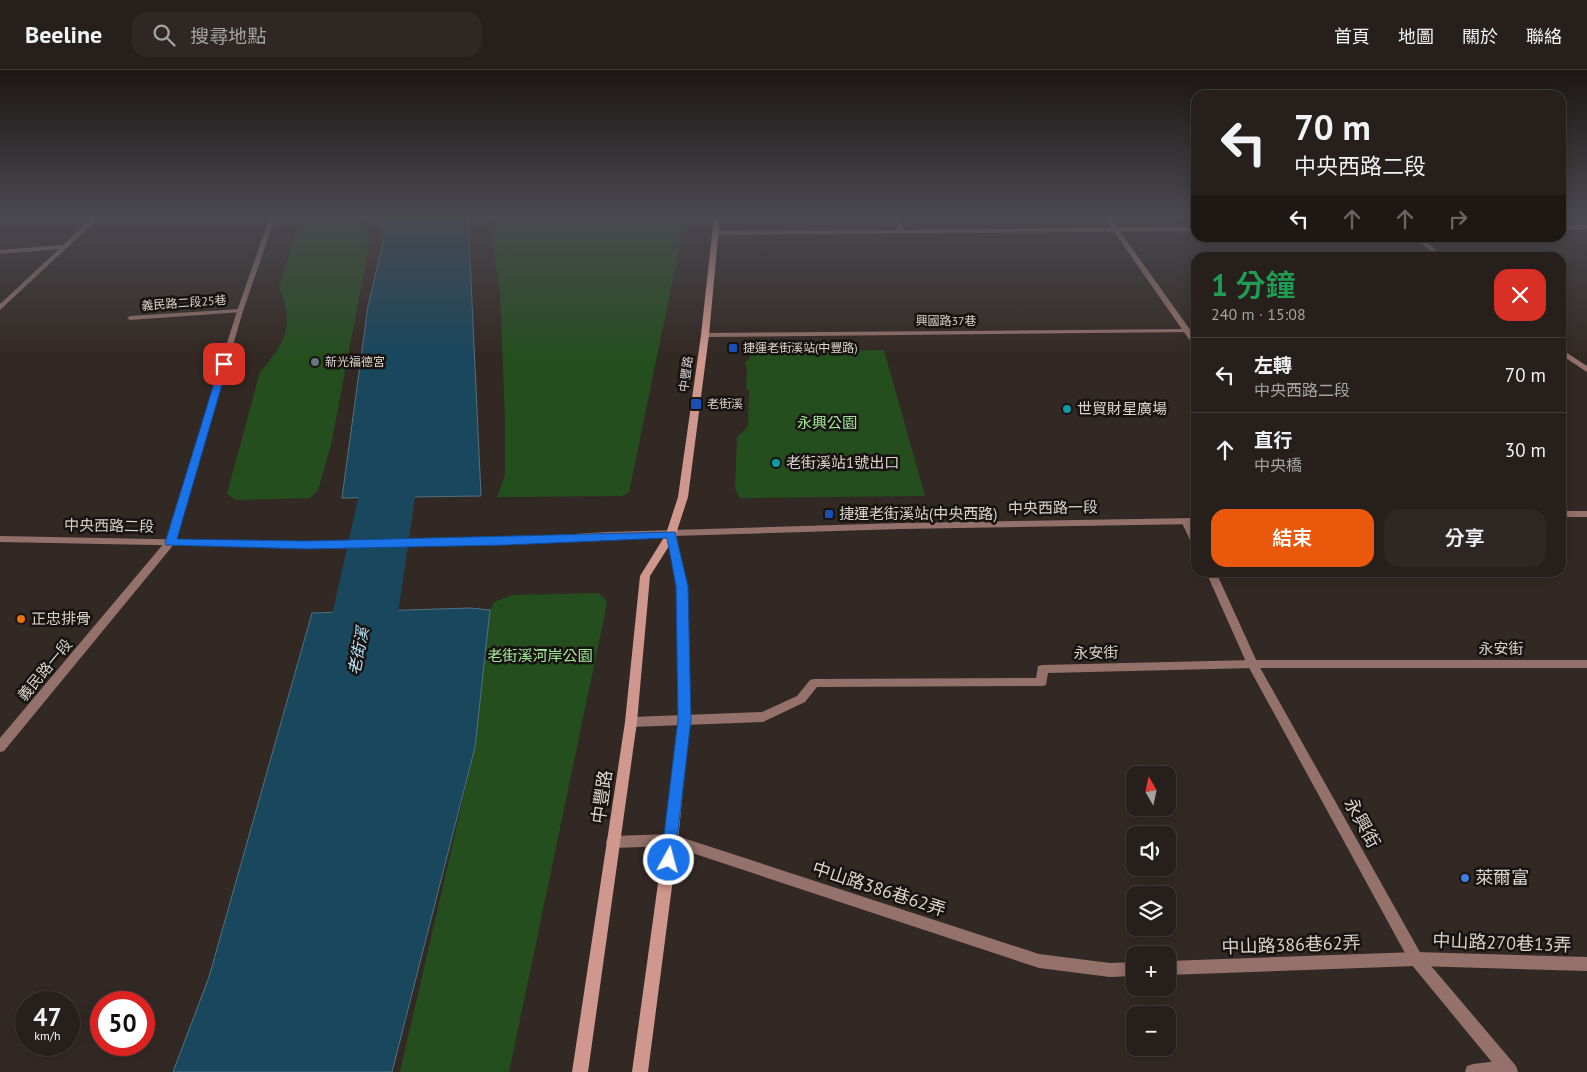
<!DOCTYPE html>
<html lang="zh-TW">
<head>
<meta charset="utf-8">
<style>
  body { margin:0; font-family:"PT Sans","Noto Sans TC",sans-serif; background:#2e2724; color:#f1f3f6; height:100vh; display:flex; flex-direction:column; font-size:19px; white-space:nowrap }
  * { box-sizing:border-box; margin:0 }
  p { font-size:16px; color:#a4a2a3 }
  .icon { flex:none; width:28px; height:28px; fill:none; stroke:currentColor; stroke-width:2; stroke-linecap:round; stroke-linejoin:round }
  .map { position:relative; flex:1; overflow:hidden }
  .panel { position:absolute; left:1191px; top:182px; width:375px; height:325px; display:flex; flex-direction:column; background:#261f1b; border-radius:15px; box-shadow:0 2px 12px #0003,0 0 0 1px #423d3a }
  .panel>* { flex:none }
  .banner { position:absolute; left:1191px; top:20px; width:375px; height:152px; border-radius:15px; box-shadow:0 2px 12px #0003,0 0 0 1px #423d3a; background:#261f1b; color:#f1f3f6; overflow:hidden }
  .needle { width:32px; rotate:351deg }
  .buttons { position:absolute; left:1126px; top:696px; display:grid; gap:10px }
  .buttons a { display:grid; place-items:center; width:50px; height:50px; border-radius:10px; background:#261f1b; box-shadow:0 2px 12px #0003,0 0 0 1px #423d3a; font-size:25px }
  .speed { position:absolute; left:15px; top:921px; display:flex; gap:10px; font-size:25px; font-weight:700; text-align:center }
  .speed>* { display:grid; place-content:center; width:65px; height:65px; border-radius:50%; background:#261f1b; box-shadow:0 2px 12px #0003,0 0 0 1px #423d3a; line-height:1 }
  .speed small { font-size:12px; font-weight:400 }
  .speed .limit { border:8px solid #d22; background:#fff; color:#111 }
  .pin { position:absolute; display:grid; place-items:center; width:42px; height:42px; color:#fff; margin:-21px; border-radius:10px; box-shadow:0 2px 8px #0006 }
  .me { position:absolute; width:55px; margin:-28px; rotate:7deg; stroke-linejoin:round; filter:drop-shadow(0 0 4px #0008) }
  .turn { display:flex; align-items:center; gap:18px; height:105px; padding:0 20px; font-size:22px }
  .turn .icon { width:65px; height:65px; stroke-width:2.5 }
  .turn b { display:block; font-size:35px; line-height:42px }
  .lanes { display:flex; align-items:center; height:48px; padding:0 20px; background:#0003; justify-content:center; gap:25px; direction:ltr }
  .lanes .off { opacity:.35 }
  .round { display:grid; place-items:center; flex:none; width:52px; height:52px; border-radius:15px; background:#2e2724 }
  .head { display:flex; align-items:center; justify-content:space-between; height:85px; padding:0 20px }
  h1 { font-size:30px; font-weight:600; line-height:38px; color:#1e9e55 }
  .action { display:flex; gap:10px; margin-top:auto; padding:10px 20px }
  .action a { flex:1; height:58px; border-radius:15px; background:#ea580c; color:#fff; font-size:20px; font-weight:600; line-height:58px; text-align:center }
  .action a+a { background:#2e2724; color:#f1f3f6 }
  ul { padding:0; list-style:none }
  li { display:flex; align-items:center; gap:15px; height:75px; padding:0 20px; border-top:1px solid #423d3a }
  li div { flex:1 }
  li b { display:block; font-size:19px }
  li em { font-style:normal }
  header { display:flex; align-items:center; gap:30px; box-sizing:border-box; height:70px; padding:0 25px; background:#261f1b; border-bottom:1px solid #423d3a }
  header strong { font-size:24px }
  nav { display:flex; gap:28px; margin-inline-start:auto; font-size:18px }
  .search { width:350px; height:45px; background:#2e2724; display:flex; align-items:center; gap:12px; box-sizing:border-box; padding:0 18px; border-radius:15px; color:#a4a2a3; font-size:19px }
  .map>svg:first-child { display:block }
  .green { fill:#254e1f }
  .water { fill:#19475d; stroke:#537180 }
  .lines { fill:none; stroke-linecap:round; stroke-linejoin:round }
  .river { fill:#19475d; fill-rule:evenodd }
  .service { fill:#94716a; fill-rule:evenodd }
  .pedestrian { fill:#94716a; fill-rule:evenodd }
  .minor { fill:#94716a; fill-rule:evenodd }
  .tertiary { fill:#94716a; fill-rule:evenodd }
  .secondary { fill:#cf978d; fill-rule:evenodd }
  .route { fill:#1a73e8; stroke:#114b97 }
  .transit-dot { fill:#1a4fb4; stroke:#171310; stroke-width:2 }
  .worship-dot { fill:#6b7280; stroke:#171310; stroke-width:2 }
  .culture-dot { fill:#0f9aa8; stroke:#171310; stroke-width:2 }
  .food-dot { fill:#e8710a; stroke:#171310; stroke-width:2 }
  .shop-dot { fill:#3f7fe0; stroke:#171310; stroke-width:2 }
  .labels { text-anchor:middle; stroke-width:5; stroke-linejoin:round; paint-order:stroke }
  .far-street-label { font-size:12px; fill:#dad3d0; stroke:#171310 }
  .far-poi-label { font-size:12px; fill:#dad3d0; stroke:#171310; text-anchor:start }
  .poi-label { font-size:15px; fill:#dad3d0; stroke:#171310; text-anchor:start }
  .park-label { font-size:15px; fill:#a2ea97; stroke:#171310 }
  .street-label { font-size:15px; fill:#dad3d0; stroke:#171310 }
  .water-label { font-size:16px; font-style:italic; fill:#bbe4fb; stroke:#171310 }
  .near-street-label { font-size:18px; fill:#dad3d0; stroke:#171310 }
  .near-poi-label { font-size:18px; fill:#dad3d0; stroke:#171310; text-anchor:start }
</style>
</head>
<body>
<header>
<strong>Beeline</strong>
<div class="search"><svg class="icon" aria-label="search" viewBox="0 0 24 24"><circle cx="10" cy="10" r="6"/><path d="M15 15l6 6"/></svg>搜尋地點</div>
<nav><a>首頁</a><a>地圖</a><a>關於</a><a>聯絡</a></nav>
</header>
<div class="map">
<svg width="1587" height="1002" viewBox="0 0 1587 1002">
  <rect width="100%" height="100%" fill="#332924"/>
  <!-- green -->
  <g class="green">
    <path d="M 301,146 L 367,146 L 368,181 L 331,375 L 318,420 L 310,428 L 236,430 L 227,424 L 260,302 C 286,272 295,255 279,217 Z"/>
    <polygon points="488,146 686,146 629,422 622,426 497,427 505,405 505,347 500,222"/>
    <polygon points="884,280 925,426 740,428 735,418 737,368 748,356 749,320 746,319 747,300 745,293 750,288 750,282"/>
    <polygon points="598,523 607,531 605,543 509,1002 400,1002 475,677 490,540 494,532 513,525"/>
  </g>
  <!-- water -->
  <g class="water">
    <polygon points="380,146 468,146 481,426 342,428 368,236 383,173"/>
    <polygon points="470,538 490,540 475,677 392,1002 173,1002 209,907 312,543"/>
  </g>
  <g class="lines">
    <!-- river -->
    <polygon class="river" points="396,327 414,331 421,342 420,394 386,625 375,645 350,653 325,645 314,625 366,394 371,342 378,331"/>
    <!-- service -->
    <g class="service">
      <polygon points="94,146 101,146 0,240 0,234 59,179 0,184 0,180 63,175"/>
      <polygon points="893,146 899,146 904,160 1196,157 1196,161 715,165 712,163 715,161 898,160"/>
      <rect x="1561" y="155" width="26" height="4"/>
      <polygon points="1415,168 1421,168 1446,188 1439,188"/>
      <polygon points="240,239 243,241 242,242 130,250 127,248 130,246"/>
      <polygon points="1188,259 1190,260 1190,262 705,267 701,265 705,263"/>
      <polygon points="1561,279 1587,296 1587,302 1561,285"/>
      <polygon points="1253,590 1587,590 1587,598 1253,598 1048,603 1046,615 1042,616 817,617 805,632 763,652 631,657 627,655 625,652 627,649 631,647 762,642 797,626 810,610 814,609 1036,608 1038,596 1042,595"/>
      <polygon points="671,764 1039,884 1110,893 1135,892 1135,906 1110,907 1039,898 671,776 613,778 608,776 606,772 608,768 613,766"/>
      <polygon points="1416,882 1587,887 1587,901 1416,896 1168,905 1168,891"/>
      <polygon points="1506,990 1512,992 1514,998 1512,1002 1465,1002 1467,996 1473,994"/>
    </g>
    <!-- pedestrian -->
    <g class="pedestrian">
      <polygon points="1186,448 1189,449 1196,463 1196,475 1191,472 1181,451"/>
      <polygon points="1206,502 1216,502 1258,594 1421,884 1516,996 1518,1002 1500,1002 1411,894 1247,594"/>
    </g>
    <!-- minor -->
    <g class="minor">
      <polygon points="1103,146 1109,146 1196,268 1196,275 1193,275"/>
      <rect x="1561" y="441" width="26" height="6"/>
      <polygon points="1196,448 1196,454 901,459 607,468 507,474 307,478 0,472 0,466 307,472 507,468 607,462 901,453"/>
    </g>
    <!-- tertiary -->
    <polygon class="tertiary" points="270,146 276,146 243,241 175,473 4,681 0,682 0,668 165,472 237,241"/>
    <!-- secondary -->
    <polygon class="secondary" points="714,146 720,146 709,265 688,427 676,464 687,516 690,650 678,770 648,1002 632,1002 664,770 678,650 677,516 669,476 650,506 637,652 588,1002 572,1002 625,652 640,506 666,464 678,427 701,265"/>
  </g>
  <!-- sky -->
  <linearGradient id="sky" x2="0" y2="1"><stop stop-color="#1c1714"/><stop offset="0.51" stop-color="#4a4950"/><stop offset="1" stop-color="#4a4950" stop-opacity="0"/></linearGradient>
  <rect width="1587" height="287" fill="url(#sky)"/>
  <!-- route -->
  <polygon class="route" points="224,291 228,294 177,469 307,471 675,462 688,516 691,650 674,795 669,797 663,795 661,790 678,650 676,516 667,468 506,475 307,479 166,475 165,473 220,294"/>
  <!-- markers -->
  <g class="transit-dot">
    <rect x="728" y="273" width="10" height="10" rx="2.5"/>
    <rect x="690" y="328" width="12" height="12" rx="2.5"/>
    <rect x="824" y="439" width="10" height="10" rx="2.5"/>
  </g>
  <circle class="worship-dot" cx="315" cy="292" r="5"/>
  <g class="culture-dot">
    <circle cx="1067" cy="339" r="5"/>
    <circle cx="776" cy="393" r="5"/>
  </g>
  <circle class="food-dot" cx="21" cy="549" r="5"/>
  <circle class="shop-dot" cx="1465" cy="808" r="5"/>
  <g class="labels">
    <!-- far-street labels -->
    <g class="far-street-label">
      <text transform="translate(184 233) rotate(-4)" y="4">義民路二段25巷</text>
      <text x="946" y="255">興國路37巷</text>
      <text transform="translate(686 304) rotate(-82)" y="4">中豐路</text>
    </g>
    <!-- far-poi labels -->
    <g class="far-poi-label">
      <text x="743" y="282">捷運老街溪站(中豐路)</text>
      <text x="325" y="296">新光福德宮</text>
      <text x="707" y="338">老街溪</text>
    </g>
    <!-- poi labels -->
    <g class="poi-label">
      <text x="1077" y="344">世貿財星廣場</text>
      <text x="786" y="398">老街溪站1號出口</text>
      <text x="839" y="449">捷運老街溪站(中央西路)</text>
      <text x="31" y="554">正忠排骨</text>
    </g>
    <!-- park labels -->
    <g class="park-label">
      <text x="827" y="358">永興公園</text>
      <text x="540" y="591">老街溪河岸公園</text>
    </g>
    <!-- street labels -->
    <g class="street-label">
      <text transform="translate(1053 438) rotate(-1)" y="5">中央西路一段</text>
      <text transform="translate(109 456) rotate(1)" y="5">中央西路二段</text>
      <text x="1501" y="584">永安街</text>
      <text transform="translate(1096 583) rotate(-1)" y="5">永安街</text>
      <text transform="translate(45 600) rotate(-50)" y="5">義民路一段</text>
    </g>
    <!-- water labels -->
    <g class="water-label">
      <text transform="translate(358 581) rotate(-79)" y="6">老街溪</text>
    </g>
    <!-- near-street labels -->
    <g class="near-street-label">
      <text transform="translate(602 727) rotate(-82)" y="6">中豐路</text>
      <text transform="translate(1362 753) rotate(61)" y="6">永興街</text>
      <text transform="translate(879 819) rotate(18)" y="6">中山路386巷62弄</text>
      <text transform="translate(1502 873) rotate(2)" y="6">中山路270巷13弄</text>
      <text transform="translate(1291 875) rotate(-2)" y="6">中山路386巷62弄</text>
    </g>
    <!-- near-poi labels -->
    <g class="near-poi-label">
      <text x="1475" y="814">萊爾富</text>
    </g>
  </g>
</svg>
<div class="buttons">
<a><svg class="needle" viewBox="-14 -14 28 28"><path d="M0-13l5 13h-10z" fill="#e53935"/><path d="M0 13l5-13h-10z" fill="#a4a2a3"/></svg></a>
<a><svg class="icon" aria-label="sound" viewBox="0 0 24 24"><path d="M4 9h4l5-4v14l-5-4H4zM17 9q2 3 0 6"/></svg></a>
<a><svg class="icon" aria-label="layers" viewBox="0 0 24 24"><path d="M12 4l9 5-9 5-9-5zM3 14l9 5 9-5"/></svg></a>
<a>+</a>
<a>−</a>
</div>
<div class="speed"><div>47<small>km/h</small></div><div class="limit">50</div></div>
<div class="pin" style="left:224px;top:294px;background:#d93025"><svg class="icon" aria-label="arrive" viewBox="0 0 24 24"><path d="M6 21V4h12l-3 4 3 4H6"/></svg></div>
<svg class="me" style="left:669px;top:790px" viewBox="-20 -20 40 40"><circle r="17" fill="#1a73e8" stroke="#fff" stroke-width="3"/><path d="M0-11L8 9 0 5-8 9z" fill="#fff"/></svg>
<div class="banner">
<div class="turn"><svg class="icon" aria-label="left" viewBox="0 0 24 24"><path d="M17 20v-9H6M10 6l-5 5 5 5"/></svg><div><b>70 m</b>中央西路二段</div></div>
<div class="lanes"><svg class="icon" aria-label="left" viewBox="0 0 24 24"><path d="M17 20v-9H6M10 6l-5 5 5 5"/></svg><svg class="icon off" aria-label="ahead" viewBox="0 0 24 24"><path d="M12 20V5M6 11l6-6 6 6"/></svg><svg class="icon off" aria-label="ahead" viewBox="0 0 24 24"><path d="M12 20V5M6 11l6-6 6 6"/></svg><svg class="icon off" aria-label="right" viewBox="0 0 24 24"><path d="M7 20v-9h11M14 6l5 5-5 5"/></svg></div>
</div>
<section class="panel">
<div class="head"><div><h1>1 分鐘</h1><p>240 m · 15:08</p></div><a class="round" style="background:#d93025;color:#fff"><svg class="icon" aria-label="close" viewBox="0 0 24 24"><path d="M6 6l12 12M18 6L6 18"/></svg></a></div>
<ul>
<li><svg class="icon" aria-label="left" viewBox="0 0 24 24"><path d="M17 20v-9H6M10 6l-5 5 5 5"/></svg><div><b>左轉</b><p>中央西路二段</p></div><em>70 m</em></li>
<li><svg class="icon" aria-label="ahead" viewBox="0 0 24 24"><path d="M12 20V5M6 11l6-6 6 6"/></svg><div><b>直行</b><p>中央橋</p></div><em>30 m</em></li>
</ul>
<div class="action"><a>結束</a><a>分享</a></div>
</section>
</div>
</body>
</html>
